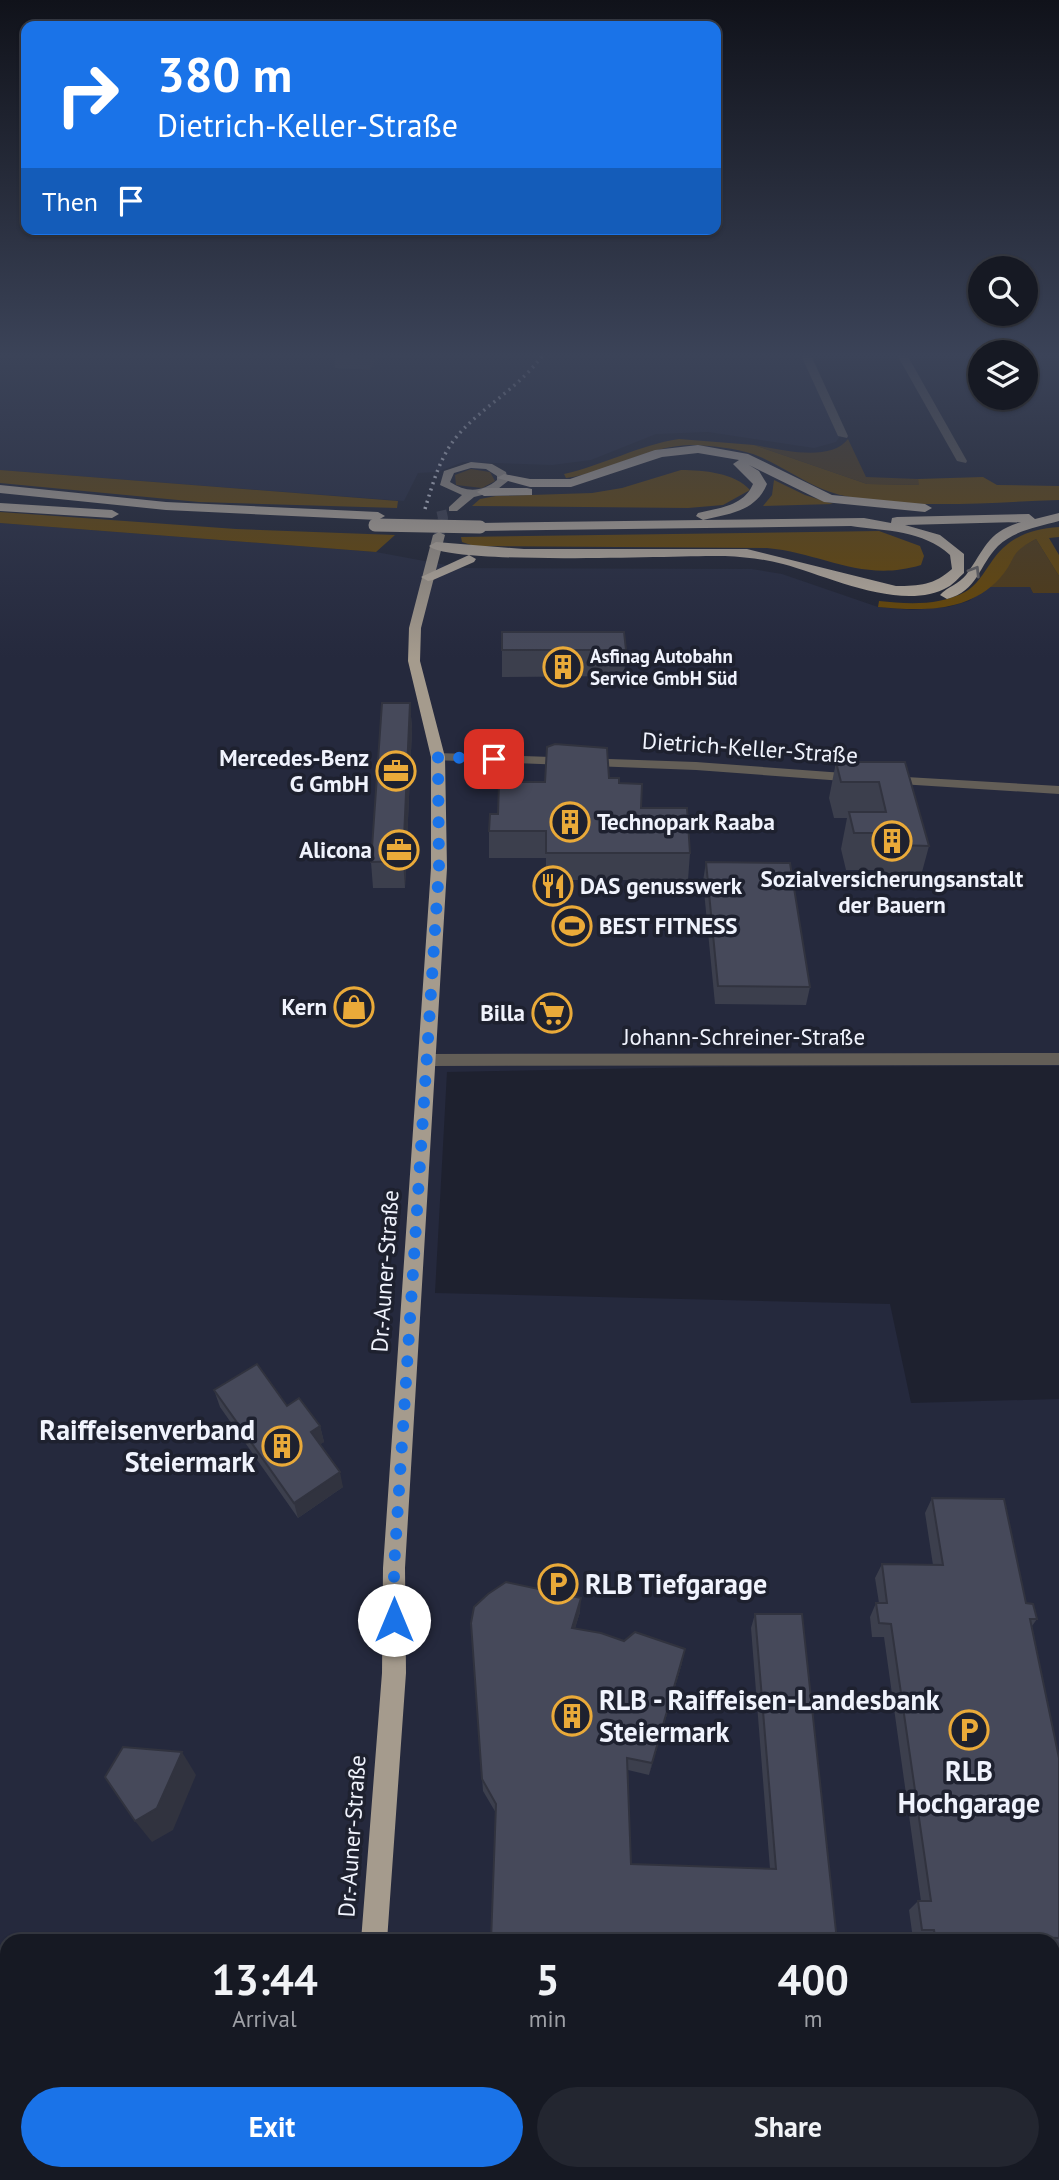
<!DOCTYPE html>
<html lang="en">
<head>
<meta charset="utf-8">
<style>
  body { margin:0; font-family:"PT Sans",sans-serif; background:#232630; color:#f1f3f6; height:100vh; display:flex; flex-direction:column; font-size:26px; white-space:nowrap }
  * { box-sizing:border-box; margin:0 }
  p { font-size:23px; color:#9ea0a6 }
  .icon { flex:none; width:38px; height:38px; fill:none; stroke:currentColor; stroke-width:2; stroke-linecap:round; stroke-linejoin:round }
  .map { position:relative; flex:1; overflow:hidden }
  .panel { position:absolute; left:0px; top:1934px; width:1060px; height:247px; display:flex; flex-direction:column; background:#161923; border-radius:21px 21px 0 0; box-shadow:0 2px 5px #0004,0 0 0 2px #353841 }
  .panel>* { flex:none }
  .hud { position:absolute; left:21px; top:21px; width:700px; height:214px; border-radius:14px; box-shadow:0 2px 5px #0004,0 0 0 2px #353841; background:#1a73e8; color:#fff; overflow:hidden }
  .controls { position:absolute; left:968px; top:256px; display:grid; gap:14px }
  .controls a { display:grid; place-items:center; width:70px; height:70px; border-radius:50%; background:#161923; box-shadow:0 2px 5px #0004,0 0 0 2px #353841; font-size:35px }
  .pin { position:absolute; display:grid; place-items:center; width:60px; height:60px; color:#fff; margin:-30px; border-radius:14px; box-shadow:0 4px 10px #0006 }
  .me { position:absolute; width:77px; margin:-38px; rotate:0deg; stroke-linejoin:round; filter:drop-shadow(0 0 5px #0008) }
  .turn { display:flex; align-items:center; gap:24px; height:147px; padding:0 21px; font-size:32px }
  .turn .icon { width:91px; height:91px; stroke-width:2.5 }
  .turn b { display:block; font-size:49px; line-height:60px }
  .then { display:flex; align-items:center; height:66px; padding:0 21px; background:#0003; gap:14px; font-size:26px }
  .eta { display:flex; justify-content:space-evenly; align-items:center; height:119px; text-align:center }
  .eta b { font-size:42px; font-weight:700; line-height:49px }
  .button { display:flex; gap:14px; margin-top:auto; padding:14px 21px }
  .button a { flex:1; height:80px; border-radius:42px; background:#1a73e8; color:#fff; font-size:28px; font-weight:700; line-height:80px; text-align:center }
  .button a+a { background:#232630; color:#f1f3f6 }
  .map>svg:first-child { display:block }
  .built { fill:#25293d }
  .green { fill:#523a10 }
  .forest { fill:#6a4700 }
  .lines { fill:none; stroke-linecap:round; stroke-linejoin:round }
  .major-tunnel { stroke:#3e404e; stroke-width:10; stroke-dasharray:10 5; stroke-linecap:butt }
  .minor { fill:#635e57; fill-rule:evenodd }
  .major { fill:#a59b8d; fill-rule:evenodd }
  .highway { fill:#bfb3a2; fill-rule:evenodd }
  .rail { stroke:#dadde8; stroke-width:3.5; stroke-dasharray:2 4.5; stroke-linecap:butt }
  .highway-bridge { stroke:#bfb3a2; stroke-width:13 }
  .wall { fill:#3c3f4d }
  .shaded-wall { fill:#31333f }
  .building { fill:#46495a; stroke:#31333f; stroke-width:2 }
  .oneway { stroke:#666363 }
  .route { stroke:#1a73e8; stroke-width:12; stroke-dasharray:0 21.6 }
  .labels { text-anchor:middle; stroke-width:7; stroke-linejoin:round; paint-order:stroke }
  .far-poi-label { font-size:19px; font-weight:bold; fill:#f0f3fd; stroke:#1e212f; text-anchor:start }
  .street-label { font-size:23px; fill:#f0f3fd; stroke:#1e212f }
  .poi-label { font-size:23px; font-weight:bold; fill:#f0f3fd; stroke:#1e212f; text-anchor:end }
  .near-poi-label { font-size:28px; font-weight:bold; fill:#f0f3fd; stroke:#1e212f; text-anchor:start }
</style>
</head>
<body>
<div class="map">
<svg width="1059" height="2180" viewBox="0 0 1059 2180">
  <rect width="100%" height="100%" fill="#1e212f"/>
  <!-- built -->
  <g class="built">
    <polygon points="0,353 801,353 840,436 836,442 814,448 708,432 656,434 591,460 552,465 463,462 437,472 418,473 404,501 0,470"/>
    <polygon points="0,523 376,552 462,568 752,569 782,574 878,607 912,610 948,607 969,601 988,587 1030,587 1033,593 1059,593 1059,1066 710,1067 447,1072 435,1293 890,1304 911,1403 1059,1399 1059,2098 1054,2109 1054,1941 7,1941 7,2174 1022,2174 1019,2180 0,2180"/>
  </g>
  <!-- green -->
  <g class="green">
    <path d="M 848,439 L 866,477 L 918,479 L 920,485 L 867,484 L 754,445 C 779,449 830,463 848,439 Z"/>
    <polygon points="471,469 490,472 495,481 482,488 456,485 455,475"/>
    <polygon points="1036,539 1059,576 1059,593 1033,593 1030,587 988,587 1000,577 1017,549"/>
  </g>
  <!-- forest -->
  <g class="forest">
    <path d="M 679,439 L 754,445 L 867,484 L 919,485 L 918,479 L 983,477 L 997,485 L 1059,486 L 1059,500 C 989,502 914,510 845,496 C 811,489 785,466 753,454 C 734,448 714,446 695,445 C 650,444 610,472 566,478 L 564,474 C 604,465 639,445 679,439 Z"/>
    <polygon points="0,470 398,501 397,508 199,502 0,483"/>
    <path d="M 681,470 C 704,470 735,473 750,490 L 723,505 L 688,508 L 472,506 L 480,499 L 496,496 L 592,493 L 622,488 Z"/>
    <polygon points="774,480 805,495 833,504 763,506 772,495"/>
    <polygon points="0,512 236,529 395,535 376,552 0,523"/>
    <path d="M 1059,527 L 1059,537 L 1049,538 L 1059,555 L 1059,576 L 1036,539 C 1007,554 1018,558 1000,578 C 968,613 922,611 878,607 L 879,601 C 907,604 939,606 965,592 C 976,586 983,574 990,564 C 1007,538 1029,529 1059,527 Z"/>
    <path d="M 879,531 L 920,546 L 924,556 L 921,565 C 862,583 823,553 767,548 L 474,546 L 462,542 L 461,537 Z"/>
  </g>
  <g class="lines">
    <!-- major-tunnel -->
    <polyline class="major-tunnel" points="439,535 443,518 441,509"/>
    <!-- minor -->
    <g class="minor">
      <polygon points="800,353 810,353 848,436 847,438 838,436"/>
      <polygon points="896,353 906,353 967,461 966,463 957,461"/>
      <polygon points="438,753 696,762 857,774 864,778 857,782 696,770 433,760 431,757"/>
      <polygon points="889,776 1059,786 1059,794 884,783 882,780"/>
      <polygon points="1059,1053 1059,1065 428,1066 419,1060 428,1054"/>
      <polygon points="1059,2147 1059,2180 1035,2180 1038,2174 1054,2174 1054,2150"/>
    </g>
    <!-- major -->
    <g class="major">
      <path d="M 471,462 L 492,464 L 506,472 L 508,481 L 494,492 L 474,497 L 457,511 L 449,511 L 449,507 L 462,495 L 440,485 L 444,471 ZM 471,468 L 486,469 L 497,476 L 497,480 C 483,492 466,493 450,482 L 454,473 Z"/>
      <polygon points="439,532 445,535 421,628 420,661 445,757 447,868 405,1568 406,1673 387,1941 361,1941 382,1673 383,1568 431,868 431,757 408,661 409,628 433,535"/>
      <polygon points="348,2174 377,2174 378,2180 348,2180"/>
    </g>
    <!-- highway -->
    <g class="highway">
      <path d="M 698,445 L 748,454 L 832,495 L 925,504 L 932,508 L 925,512 L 824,502 L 749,465 L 759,471 L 767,484 C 756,511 729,514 703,520 L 864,518 L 891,523 L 892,518 L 897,517 L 1029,514 L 1035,519 L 1059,513 L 1059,521 C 1038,527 1015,530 998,546 C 979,565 978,591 947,599 L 940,595 C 947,587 959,584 966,575 C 986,548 986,533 1021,522 L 905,525 L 940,535 L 964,554 L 964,573 C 959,577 954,584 948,587 C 903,613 828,576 783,564 C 764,559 745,557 725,556 C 681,555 451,566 429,546 L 436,542 L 524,549 L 747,549 L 896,586 C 920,586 934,585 952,569 L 950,555 C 923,530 886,531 851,526 L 480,531 L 473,527 L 480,523 L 703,520 L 696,516 L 698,513 C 719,508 744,506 753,484 L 733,464 L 739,460 L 698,453 L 662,457 L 571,487 L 530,487 L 497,478 L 504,474 L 530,479 L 570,479 L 655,450 Z"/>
      <polygon points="0,485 166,502 378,512 385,516 378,520 166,510 0,493"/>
      <polygon points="527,488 532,489 532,495 484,496 477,492 484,488"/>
      <polygon points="0,503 112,510 119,514 112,518 0,511"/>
      <polygon points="469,555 476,559 474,562 433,580 428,581 421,577"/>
    </g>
    <!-- rail -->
    <path class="rail" d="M 425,509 C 433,483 440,456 458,435 C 484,405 521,387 544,353"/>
    <!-- highway-bridge -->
    <polyline class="highway-bridge" points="375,525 480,527"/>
  </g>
  <!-- wall -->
  <g class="wall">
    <polygon points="336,353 413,353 411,358 386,356 375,360 370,370 335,368 334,356"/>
    <polygon points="502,632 626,650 624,676 502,677"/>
    <polygon points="410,703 412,729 405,888 373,888 371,862"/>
    <polygon points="836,762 905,762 929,846 919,883 887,882 884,870 846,870 841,849 847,818 834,818 829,798"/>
    <polygon points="609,778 619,783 641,808 690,853 688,880 546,880 546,858 489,858 489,831 498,814 545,782"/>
    <polygon points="706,862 810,987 806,1005 715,1004 703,881"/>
    <polygon points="214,1390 287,1406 320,1426 324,1442 320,1444 343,1487 298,1518 220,1407"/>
    <polygon points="932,1498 1026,1603 1037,1619 1032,1626 1059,1758 1059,1947 1054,1946 1054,1941 926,1941 925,1939 913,1939 909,1910 918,1901 921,1901 884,1637 872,1637 870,1617 876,1603 879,1603 875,1578 882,1564 933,1565 925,1513"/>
    <polygon points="580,1612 575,1628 682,1663 649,1775 628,1770 631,1864 770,1869 751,1628 755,1614 837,1941 491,1941 496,1813 483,1791 471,1623"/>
    <rect x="788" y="2174" width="48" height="6"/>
  </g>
  <!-- shaded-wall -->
  <g class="shaded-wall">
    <polygon points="371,353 386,353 386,356 375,360 370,370 369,358"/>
    <polygon points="410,703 412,729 405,888 403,861"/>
    <polygon points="320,1426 324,1442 315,1448 311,1432"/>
    <polygon points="340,1472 343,1487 298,1518 294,1503"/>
    <polygon points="581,1598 580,1612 571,1642 572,1628"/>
    <polygon points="685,1649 682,1663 649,1775 652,1763"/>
    <polygon points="182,1752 196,1775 173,1830 152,1842 135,1821"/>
  </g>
  <!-- building -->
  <g class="building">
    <polygon points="336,353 371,353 369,358 334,356"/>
    <polygon points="502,632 624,632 626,650 502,650"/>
    <polygon points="382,703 410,703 403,861 371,862"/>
    <polygon points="555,744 607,748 609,778 619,778 619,783 642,784 641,808 687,808 690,853 546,853 546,831 489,831 490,814 498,814 499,782 545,782 547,747"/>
    <polygon points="836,762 905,762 929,846 896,845 893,833 854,833 849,812 886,812 879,782 841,782"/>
    <polygon points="706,862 790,863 810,987 718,986"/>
    <polygon points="257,1364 287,1406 299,1398 320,1426 311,1432 340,1472 294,1503 214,1390"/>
    <polygon points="932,1498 1004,1499 1026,1603 1033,1604 1037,1619 1030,1619 1059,1758 1059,1938 1020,1937 1020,1941 936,1941 934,1930 922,1930 918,1901 931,1901 891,1624 879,1623 876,1603 887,1603 882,1564 943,1565"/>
    <polygon points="506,1582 581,1598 572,1628 601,1633 624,1641 635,1632 685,1649 652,1763 627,1758 631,1864 776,1869 755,1614 802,1614 837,1941 652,1941 611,1939 611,1941 491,1941 496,1804 482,1779 471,1623 474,1607 488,1594"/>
    <polygon points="123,1747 182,1752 157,1808 135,1821 105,1777"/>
    <rect x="795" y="2174" width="41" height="6"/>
  </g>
  <!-- one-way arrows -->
  <defs><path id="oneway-chevron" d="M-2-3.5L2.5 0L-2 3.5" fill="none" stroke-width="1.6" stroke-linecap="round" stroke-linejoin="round" transform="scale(1.75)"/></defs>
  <use class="oneway" href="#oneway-chevron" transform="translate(975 571) rotate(-58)"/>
  <!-- sky -->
  <linearGradient id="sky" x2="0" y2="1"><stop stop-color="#10121a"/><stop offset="0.54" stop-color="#3b4358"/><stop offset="1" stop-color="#3b4358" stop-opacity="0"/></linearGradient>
  <rect width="1059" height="658" fill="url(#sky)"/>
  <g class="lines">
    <!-- route -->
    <polyline class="route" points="394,1620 394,1568 439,868 438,757 494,759"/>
  </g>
  <!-- icons -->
  <defs>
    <g id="building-ring" transform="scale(2.0125)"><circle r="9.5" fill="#1e212f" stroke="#eaaa39" stroke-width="1.5"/><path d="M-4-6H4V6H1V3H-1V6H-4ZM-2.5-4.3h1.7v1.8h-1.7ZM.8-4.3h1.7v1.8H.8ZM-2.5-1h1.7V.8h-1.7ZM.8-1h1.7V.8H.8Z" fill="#eaaa39"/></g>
    <g id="office-ring" transform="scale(2.0125)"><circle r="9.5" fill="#1e212f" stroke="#eaaa39" stroke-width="1.5"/><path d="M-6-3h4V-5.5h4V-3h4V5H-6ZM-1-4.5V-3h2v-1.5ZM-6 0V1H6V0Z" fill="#eaaa39"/></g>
    <g id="restaurant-ring" transform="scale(2.0125)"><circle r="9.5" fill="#1e212f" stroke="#eaaa39" stroke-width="1.5"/><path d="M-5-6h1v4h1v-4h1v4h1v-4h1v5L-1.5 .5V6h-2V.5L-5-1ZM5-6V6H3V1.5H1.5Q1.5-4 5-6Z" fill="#eaaa39"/></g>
    <g id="stadium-ring" transform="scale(2.0125)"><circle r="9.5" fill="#1e212f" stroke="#eaaa39" stroke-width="1.5"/><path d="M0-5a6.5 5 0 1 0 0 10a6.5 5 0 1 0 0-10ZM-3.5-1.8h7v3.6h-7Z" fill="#eaaa39"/></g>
    <g id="shop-ring" transform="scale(2.0125)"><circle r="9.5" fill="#1e212f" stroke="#eaaa39" stroke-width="1.5"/><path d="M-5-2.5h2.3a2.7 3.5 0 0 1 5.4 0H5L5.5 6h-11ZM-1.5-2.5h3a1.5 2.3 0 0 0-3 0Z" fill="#eaaa39"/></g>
    <g id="supermarket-ring" transform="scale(2.0125)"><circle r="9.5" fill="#1e212f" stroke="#eaaa39" stroke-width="1.5"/><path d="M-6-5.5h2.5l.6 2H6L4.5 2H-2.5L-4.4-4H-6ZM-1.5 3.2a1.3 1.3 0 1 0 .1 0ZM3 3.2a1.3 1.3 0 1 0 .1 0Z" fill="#eaaa39"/></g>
    <g id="parking-ring" transform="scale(2.0125)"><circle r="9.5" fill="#1e212f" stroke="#eaaa39" stroke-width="1.5"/><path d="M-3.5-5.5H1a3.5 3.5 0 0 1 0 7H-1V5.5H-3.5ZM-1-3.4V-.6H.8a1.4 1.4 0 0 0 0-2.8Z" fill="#eaaa39"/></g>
  </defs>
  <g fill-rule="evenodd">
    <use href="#building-ring" x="563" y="667"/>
    <use href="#office-ring" x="396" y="771"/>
    <use href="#building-ring" x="570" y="822"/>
    <use href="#building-ring" x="892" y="841"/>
    <use href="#office-ring" x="399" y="850"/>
    <use href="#restaurant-ring" x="553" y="886"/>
    <use href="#stadium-ring" x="572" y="926"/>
    <use href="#shop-ring" x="354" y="1007"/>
    <use href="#supermarket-ring" x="552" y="1013"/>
    <use href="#building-ring" x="282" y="1446"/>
    <use href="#parking-ring" x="558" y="1584"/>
    <use href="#building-ring" x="572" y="1716"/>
    <use href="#parking-ring" x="969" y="1730"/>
  </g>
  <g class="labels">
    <!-- far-poi labels -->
    <g class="far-poi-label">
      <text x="590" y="663">Asfinag Autobahn<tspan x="590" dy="22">Service GmbH Süd</tspan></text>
    </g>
    <!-- street labels -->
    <g class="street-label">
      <text transform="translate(750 748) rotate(4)" y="8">Dietrich-Keller-Straße</text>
      <text x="744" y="1045">Johann-Schreiner-Straße</text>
      <text transform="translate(385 1271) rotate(-86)" y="8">Dr.-Auner-Straße</text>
      <text transform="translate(352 1836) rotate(-86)" y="8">Dr.-Auner-Straße</text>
    </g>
    <!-- poi labels -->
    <g class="poi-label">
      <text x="369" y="766">Mercedes-Benz<tspan x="369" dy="26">G GmbH</tspan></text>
      <text x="597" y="830" text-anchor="start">Technopark Raaba</text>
      <text x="372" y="858">Alicona</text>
      <text x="892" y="887" text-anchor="middle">Sozialversicherungsanstalt<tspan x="892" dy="26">der Bauern</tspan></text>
      <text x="580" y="894" text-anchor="start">DAS genusswerk</text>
      <text x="599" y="934" text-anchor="start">BEST FITNESS</text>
      <text x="327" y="1015">Kern</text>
      <text x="525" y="1021">Billa</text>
    </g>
    <!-- near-poi labels -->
    <g class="near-poi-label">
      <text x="255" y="1440" text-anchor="end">Raiffeisenverband<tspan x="255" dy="32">Steiermark</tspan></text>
      <text x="585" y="1594">RLB Tiefgarage</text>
      <text x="599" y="1710">RLB - Raiffeisen-Landesbank<tspan x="599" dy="32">Steiermark</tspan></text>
      <text x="969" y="1781" text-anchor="middle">RLB<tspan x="969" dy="32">Hochgarage</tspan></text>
    </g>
  </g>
</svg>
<div class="controls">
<a><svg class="icon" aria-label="search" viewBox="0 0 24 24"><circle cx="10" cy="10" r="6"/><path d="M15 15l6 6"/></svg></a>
<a><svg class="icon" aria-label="layers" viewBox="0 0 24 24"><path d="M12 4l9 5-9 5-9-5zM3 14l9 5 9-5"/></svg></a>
</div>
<div class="pin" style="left:494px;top:759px;background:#d93025"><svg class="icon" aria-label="arrive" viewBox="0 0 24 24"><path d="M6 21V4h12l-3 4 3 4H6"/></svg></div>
<svg class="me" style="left:394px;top:1620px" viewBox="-20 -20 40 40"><circle r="19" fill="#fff"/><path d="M0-13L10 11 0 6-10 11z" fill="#1a73e8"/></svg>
<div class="hud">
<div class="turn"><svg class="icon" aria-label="right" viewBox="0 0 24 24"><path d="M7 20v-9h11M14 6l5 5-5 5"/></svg><div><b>380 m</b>Dietrich-Keller-Straße</div></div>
<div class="then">Then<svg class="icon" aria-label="arrive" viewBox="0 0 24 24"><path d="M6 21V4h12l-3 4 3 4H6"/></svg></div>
</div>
<section class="panel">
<div class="eta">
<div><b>13:44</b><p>Arrival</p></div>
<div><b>5</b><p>min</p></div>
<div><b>400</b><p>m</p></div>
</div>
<div class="button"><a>Exit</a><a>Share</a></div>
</section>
</div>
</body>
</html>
